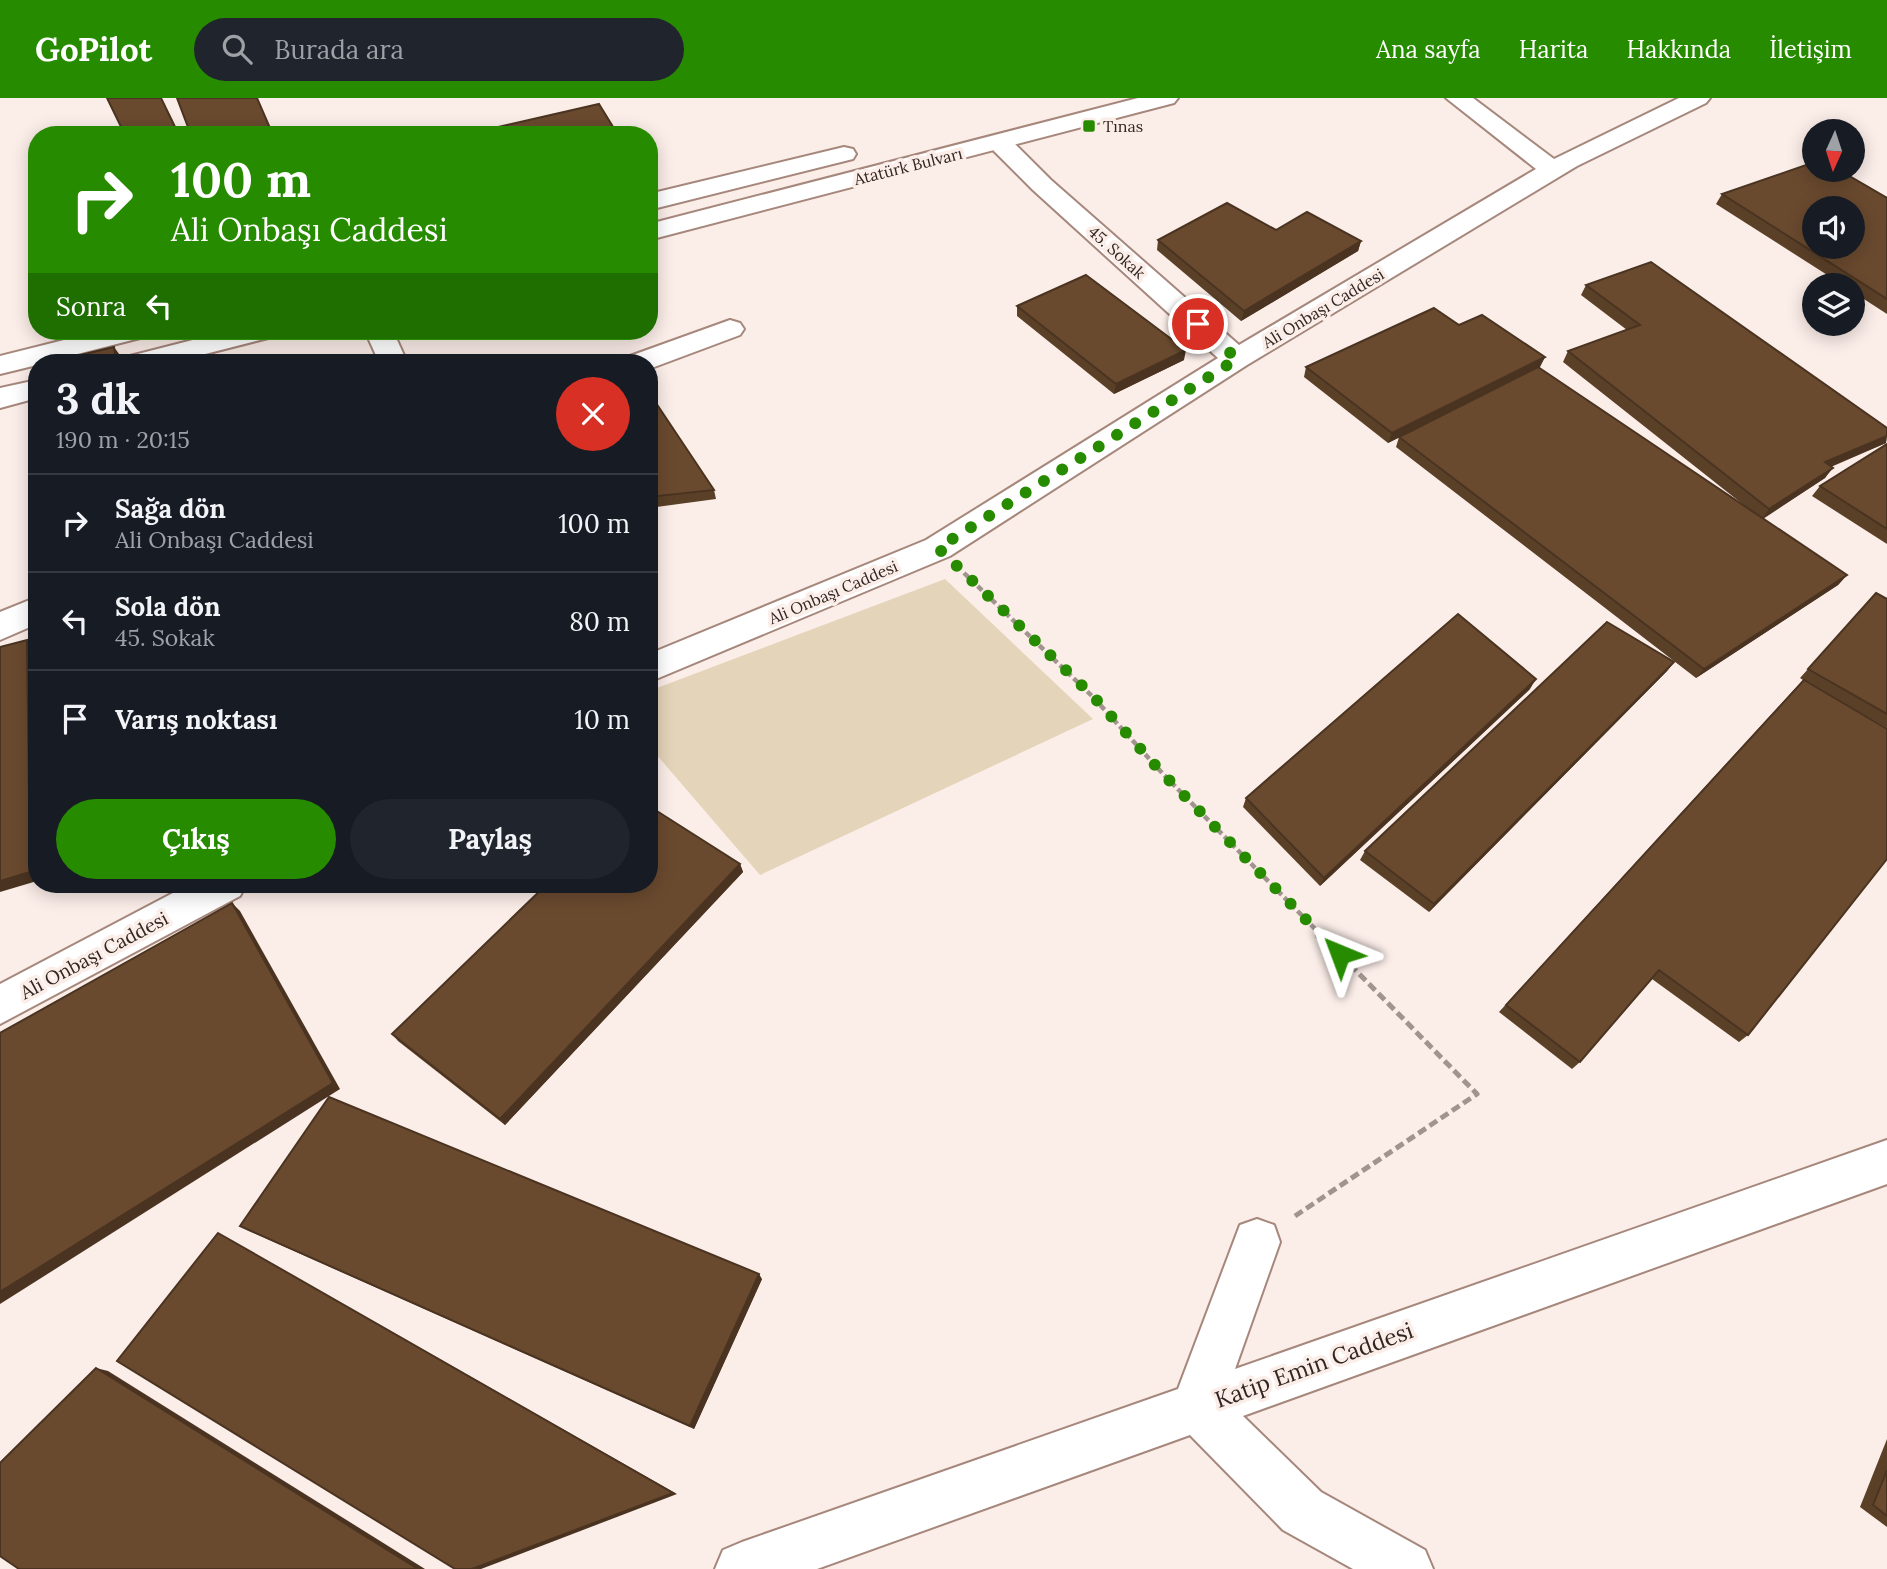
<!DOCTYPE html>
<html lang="tr">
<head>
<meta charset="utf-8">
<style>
  body { margin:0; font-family:Lora,serif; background:#20242c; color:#f1f3f6; height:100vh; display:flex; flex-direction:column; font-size:26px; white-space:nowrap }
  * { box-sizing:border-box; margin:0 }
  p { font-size:23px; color:#9ea1a6 }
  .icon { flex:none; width:38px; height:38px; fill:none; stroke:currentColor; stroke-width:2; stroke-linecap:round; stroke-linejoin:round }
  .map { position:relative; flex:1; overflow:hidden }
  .drawer { position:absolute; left:28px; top:256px; width:630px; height:539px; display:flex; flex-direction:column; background:#171b24; border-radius:28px; box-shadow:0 4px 18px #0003 }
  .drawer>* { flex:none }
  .guide { position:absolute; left:28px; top:28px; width:630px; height:214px; border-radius:28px; box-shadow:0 4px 18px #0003; background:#278b00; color:#fff; overflow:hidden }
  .needle { width:46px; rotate:183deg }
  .controls { position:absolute; left:1802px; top:21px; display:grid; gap:14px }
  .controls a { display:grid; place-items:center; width:63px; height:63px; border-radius:50%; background:#171b24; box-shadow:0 4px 18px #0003; font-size:35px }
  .pin { position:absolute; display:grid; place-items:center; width:60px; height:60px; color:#fff; margin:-30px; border:4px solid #fff; border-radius:50%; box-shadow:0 2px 7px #0007 }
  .me { position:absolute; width:77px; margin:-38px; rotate:316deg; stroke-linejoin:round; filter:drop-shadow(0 0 5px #0008) }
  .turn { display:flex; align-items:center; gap:24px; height:147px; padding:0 28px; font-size:32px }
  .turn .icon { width:91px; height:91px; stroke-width:2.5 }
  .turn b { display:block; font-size:49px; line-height:60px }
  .then { display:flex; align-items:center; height:66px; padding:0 28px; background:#0003; gap:14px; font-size:26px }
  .round { display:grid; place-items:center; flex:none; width:74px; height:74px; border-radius:37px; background:#20242c }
  .headline { display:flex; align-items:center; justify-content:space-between; height:119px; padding:0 28px }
  h1 { font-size:42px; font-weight:800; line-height:52px }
  .button { display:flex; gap:14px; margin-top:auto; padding:14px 28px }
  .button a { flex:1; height:80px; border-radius:42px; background:#278b00; color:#fff; font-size:28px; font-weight:800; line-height:80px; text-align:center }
  .button a+a { background:#20242c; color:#f1f3f6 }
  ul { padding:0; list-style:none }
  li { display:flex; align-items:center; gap:21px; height:98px; padding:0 28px; border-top:2px solid #363941 }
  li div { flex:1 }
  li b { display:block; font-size:26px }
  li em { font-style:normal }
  header { display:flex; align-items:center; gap:42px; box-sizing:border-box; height:98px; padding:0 35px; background:#278b00; color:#fff }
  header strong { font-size:33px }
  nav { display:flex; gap:38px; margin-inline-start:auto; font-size:24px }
  .search { width:490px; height:63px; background:#20242c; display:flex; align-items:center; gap:18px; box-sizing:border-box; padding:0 24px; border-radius:38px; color:#9ea1a6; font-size:26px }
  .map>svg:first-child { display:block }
  .green { fill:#e4d4b9 }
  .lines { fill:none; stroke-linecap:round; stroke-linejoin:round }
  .street-casing { stroke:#a6877c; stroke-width:4 }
  .primary-casing { stroke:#a6877c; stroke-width:4 }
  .path-far1 { stroke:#a1948f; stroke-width:4.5; stroke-dasharray:6 3.5; stroke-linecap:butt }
  .path { stroke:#a1948f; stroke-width:5; stroke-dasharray:9 4.5; stroke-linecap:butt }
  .street { fill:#fff; fill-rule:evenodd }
  .primary { fill:#fff; fill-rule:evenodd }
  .wall { fill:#5b4028 }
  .shaded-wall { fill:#4a3421 }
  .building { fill:#6a4a2f; stroke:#4a3421; stroke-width:2; fill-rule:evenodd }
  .route { stroke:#278b00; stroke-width:12; stroke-dasharray:0 21.6 }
  .poi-dot { fill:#278b00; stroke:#fbede8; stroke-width:2.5 }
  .labels { text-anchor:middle; stroke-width:7; stroke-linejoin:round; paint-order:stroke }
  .far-poi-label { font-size:16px; fill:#322621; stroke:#fbede8; text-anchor:start }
  .far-street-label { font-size:16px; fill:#322621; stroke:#fbede8 }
  .street-label { font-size:19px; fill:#322621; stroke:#fbede8 }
  .near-street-label { font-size:23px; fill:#322621; stroke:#fbede8 }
</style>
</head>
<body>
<header>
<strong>GoPilot</strong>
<div class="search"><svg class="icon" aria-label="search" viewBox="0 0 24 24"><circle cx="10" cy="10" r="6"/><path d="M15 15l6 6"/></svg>Burada ara</div>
<nav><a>Ana sayfa</a><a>Harita</a><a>Hakkında</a><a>İletişim</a></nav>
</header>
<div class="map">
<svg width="1887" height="1471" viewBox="0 0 1887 1471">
  <rect width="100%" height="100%" fill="#fbede8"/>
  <!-- green -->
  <polygon class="green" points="945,481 1093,621 760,777 649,648 649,593"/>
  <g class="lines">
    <!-- street casing -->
    <g class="street-casing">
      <g id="street">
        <polygon points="1446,0 1473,0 1554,61 1679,0 1710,0 1706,5 1577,68 1247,267 950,458 649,584 649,556 926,442 1218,260 1033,92 990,49 987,44 990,39 999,37 1008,39 1051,82 1239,247 1536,71"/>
        <polygon points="730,222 740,225 744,231 740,237 649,271 649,264 626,264 630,258"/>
        <polygon points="365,233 393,233 407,264 379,264"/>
        <polygon points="37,499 37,526 0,542 0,514"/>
        <polygon points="190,786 246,786 240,798 0,926 0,886"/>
        <polygon points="1887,1042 1887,1086 1243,1318 1321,1394 1425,1452 1433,1471 1353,1471 1283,1432 1190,1337 817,1471 715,1471 723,1452 742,1444 1178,1291 1240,1127 1257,1121 1274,1127 1280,1144 1235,1271"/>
      </g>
    </g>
    <!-- primary casing -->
    <g class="primary-casing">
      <g id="primary">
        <polygon points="1138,0 1178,0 1174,5 649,142 649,126"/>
        <polygon points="844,49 853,51 856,56 853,61 649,112 649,96"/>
        <polygon points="100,233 148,233 144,239 46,264 37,264 37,267 0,276 0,258"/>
        <polygon points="228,233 276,233 272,239 174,264 126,264 130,258"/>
        <polygon points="37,282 37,300 0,310 0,290"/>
      </g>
    </g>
    <!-- path-far1 -->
    <polyline class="path-far1" points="964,475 1093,599 1164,677 1326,842"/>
    <!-- path -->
    <polyline class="path" points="1295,1118 1477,996 1324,840"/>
    <!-- street -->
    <use href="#street" class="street"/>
    <!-- primary -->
    <use href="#primary" class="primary"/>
  </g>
  <!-- wall -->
  <g class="wall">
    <polygon points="1722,96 1887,100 1887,216 1853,194 1853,187 1843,187 1716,106"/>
    <polygon points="1276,132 1361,143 1358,153 1241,223 1157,152 1158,142"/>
    <polygon points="1586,187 1887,330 1886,345 1831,369 1825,380 1763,421 1847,477 1838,487 1696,580 1396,349 1399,339 1404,337 1388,345 1304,279 1306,269 1459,227 1545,259 1539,270 1750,412 1563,264 1568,253 1627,232 1581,197"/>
    <polygon points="1017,208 1184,262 1114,296 1017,218"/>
    <polygon points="649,300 714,392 716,401 649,410"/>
    <polygon points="1887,346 1887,446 1812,398 1820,388"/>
    <polygon points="1876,495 1887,501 1887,630 1818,591 1748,937 1739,944 1652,881 1580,964 1572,971 1499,914 1803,582 1800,580"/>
    <polygon points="1674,564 1667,573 1429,814 1360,762 1365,753"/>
    <polygon points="1530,591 1320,788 1243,709 1246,700"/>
    <polygon points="740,766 743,774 505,1027 398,943 392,936"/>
    <polygon points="240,1128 762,1181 694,1331 249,1133"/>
    <polygon points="1887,1341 1887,1429 1860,1409"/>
  </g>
  <!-- shaded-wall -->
  <g class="shaded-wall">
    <polygon points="1361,143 1358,153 1241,223 1244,213"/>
    <polygon points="114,249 125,264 116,264"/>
    <polygon points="1186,252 1184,262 1114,296 1116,286"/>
    <polygon points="1545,259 1540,269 1388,345 1392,335"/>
    <polygon points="1887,338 1886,345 1817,374 1825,364"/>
    <polygon points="1833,370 1825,380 1762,421 1769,411"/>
    <polygon points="1847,477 1838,487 1696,580 1704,571"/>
    <polygon points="27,542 36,551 37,783 0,794 0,783"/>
    <polygon points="1674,564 1667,573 1429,814 1434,806"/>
    <polygon points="1536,581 1530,591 1320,788 1324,780"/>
    <polygon points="740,766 743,774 505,1027 500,1021"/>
    <polygon points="232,805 240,813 340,991 0,1206 0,1194"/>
    <polygon points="218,1135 677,1396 481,1471 472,1471"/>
    <polygon points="759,1176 762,1181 694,1331 690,1328"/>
    <polygon points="96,1270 108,1273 425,1471 418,1471"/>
  </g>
  <!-- building -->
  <g class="building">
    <polygon points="107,0 161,0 179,37 125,37"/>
    <polygon points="177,0 257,0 273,37 191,37"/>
    <polygon points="599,6 618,37 473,37 472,35"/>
    <path d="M 1815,64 L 1815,72 L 1839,72 L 1887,100 L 1887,201 L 1722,96 ZM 1815,110 L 1853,110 L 1853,149 L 1815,149 Z"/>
    <polygon points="1227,105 1276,132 1307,114 1361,143 1244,213 1158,142"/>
    <polygon points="1651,164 1887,330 1887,338 1825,364 1833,370 1769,411 1568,253 1640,227 1586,187"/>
    <polygon points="1086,177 1186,252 1116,286 1017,208"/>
    <polygon points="1434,210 1459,227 1482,217 1545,259 1392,335 1306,269"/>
    <polygon points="114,249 116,264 55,264 55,263"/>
    <polygon points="1538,269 1847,477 1704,571 1399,339"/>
    <polygon points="652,299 714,392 649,399 649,300"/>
    <polygon points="1887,346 1887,431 1820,388"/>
    <polygon points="1876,495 1887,501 1887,616 1808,571"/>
    <polygon points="37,502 37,617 34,503"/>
    <polygon points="1458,516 1536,581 1324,780 1246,700"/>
    <polygon points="1607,524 1674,564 1434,806 1365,753"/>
    <polygon points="27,542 30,774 0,783 0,549"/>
    <polygon points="1804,582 1887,631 1887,761 1748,937 1659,872 1580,964 1506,907"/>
    <polygon points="649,708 740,766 500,1021 392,936 547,786 649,786"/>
    <polygon points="232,805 333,985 0,1194 0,935"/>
    <polygon points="329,999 759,1176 690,1328 240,1128"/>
    <polygon points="218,1135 673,1395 472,1471 455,1471 117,1263"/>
    <polygon points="96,1270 418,1471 19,1471 0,1458 0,1365"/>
    <polygon points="1887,1372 1887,1418 1873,1407"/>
  </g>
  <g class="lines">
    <!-- route -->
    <polyline class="route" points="1198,226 1237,261 938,450 1093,598 1164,677 1340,856"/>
  </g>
  <!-- markers -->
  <rect class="poi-dot" x="1082" y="21" width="14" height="14" rx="3.5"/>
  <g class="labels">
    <!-- far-poi labels -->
    <g class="far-poi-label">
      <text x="1103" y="34">Tınas</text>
    </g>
    <!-- far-street labels -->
    <g class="far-street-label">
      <text transform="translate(908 68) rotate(-14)" y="6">Atatürk Bulvarı</text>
      <text transform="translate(1117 154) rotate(42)" y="6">45. Sokak</text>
      <text transform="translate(1323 210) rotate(-31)" y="6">Ali Onbaşı Caddesi</text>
      <text transform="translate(833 494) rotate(-23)" y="6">Ali Onbaşı Caddesi</text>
    </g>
    <!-- street labels -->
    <g class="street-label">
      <text transform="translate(94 857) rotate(-28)" y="7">Ali Onbaşı Caddesi</text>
    </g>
    <!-- near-street labels -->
    <g class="near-street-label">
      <text transform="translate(1314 1267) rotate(-20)" y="8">Katip Emin Caddesi</text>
    </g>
  </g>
</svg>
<div class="controls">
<a><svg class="needle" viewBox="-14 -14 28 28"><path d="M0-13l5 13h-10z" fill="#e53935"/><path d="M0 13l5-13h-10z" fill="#9ea1a6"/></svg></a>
<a><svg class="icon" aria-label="sound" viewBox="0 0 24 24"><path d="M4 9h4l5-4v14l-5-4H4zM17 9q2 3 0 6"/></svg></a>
<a><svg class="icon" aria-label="layers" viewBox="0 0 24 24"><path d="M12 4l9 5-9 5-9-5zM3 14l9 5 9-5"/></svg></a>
</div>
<div class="pin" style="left:1198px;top:226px;background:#d93025"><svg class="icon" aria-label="arrive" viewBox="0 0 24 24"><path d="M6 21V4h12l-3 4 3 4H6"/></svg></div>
<svg class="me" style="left:1340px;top:856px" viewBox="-20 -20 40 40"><path d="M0-17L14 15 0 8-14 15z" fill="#278b00" stroke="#fff" stroke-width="4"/></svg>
<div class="guide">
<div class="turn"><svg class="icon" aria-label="right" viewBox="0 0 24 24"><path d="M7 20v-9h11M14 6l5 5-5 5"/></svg><div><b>100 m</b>Ali Onbaşı Caddesi</div></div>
<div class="then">Sonra<svg class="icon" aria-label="left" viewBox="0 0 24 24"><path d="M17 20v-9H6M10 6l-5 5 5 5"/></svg></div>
</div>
<section class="drawer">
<div class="headline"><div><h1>3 dk</h1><p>190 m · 20:15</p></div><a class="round" style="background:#d93025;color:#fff"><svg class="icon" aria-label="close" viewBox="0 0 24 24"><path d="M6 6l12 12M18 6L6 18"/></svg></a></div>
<ul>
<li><svg class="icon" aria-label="right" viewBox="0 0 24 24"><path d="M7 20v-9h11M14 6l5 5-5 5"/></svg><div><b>Sağa dön</b><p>Ali Onbaşı Caddesi</p></div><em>100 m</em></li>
<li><svg class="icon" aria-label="left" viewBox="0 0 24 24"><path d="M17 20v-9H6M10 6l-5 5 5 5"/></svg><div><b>Sola dön</b><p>45. Sokak</p></div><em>80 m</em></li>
<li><svg class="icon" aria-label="arrive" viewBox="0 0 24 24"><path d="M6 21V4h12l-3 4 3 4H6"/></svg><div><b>Varış noktası</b></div><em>10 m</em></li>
</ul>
<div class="button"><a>Çıkış</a><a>Paylaş</a></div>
</section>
</div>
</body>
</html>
